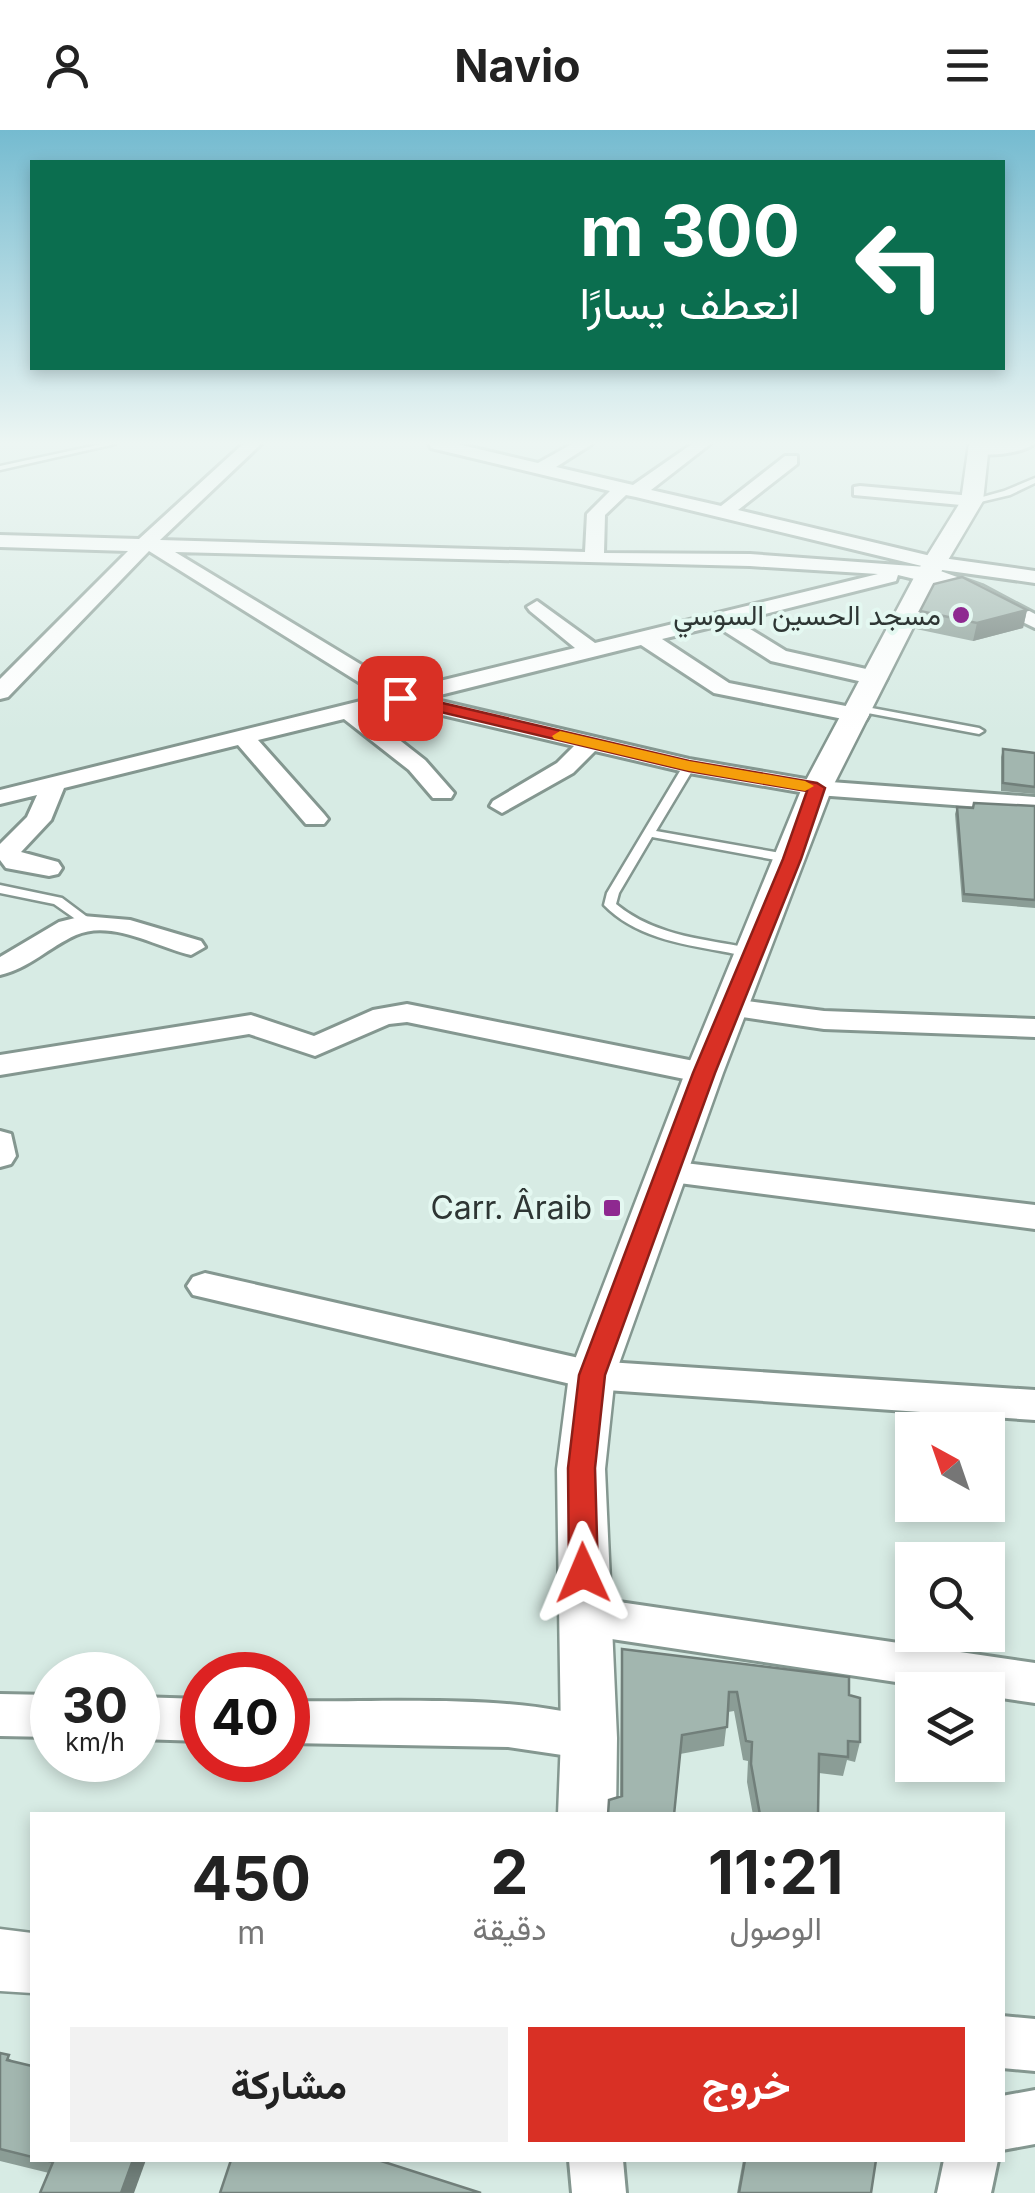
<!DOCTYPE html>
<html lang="ar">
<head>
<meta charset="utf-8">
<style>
  body { margin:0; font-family:Inter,Vazirmatn,sans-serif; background:#f2f2f2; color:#222; direction:rtl; height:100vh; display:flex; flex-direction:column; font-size:38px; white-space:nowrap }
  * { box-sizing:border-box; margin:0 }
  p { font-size:32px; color:#767676 }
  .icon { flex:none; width:55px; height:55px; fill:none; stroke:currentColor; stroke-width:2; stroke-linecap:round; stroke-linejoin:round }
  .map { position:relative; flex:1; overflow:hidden; direction:ltr }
  .panel { position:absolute; left:30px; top:1682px; width:975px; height:350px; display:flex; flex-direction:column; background:#fff; border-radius:0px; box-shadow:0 5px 15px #0003; direction:rtl }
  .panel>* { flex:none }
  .hud { position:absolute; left:30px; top:30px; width:975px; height:210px; border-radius:0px; box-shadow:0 5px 15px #0003; direction:rtl; background:#0b6e4f; color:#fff; overflow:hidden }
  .needle { width:65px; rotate:320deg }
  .buttons { position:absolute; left:895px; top:1282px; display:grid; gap:20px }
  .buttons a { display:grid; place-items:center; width:110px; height:110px; border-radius:0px; background:#fff; box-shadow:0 5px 15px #0003; font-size:50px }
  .speed { position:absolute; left:30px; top:1522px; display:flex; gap:20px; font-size:50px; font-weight:700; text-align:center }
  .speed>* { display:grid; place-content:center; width:130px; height:130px; border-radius:50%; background:#fff; box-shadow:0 5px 15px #0003; line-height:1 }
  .speed small { font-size:25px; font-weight:400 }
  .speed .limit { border:15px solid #d22; background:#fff; color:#111 }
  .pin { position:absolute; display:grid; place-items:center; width:85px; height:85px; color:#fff; margin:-42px; border-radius:20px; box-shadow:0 5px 15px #0006 }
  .me { position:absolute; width:110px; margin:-55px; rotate:359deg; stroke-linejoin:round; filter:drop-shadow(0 0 8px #0008) }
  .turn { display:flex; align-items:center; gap:35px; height:210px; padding:0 40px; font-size:45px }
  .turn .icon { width:130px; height:130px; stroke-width:2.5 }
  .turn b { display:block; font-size:70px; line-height:85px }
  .eta { display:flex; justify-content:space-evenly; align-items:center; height:170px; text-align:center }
  .eta b { font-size:60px; font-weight:700; line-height:70px }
  .primary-button { display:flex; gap:20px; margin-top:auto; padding:20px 40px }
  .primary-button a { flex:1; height:115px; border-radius:0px; background:#d93025; color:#fff; font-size:40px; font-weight:700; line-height:115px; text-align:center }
  .primary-button a+a { background:#f2f2f2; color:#222 }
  header { display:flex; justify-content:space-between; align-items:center; height:130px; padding:0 40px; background:#fff; font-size:45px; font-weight:700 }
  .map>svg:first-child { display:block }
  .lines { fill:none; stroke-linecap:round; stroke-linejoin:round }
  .service-casing { stroke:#849790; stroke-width:5 }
  .minor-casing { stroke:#849790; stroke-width:6 }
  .tertiary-casing { stroke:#849790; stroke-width:5 }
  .service { fill:#fff; fill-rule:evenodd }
  .minor { fill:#fff; fill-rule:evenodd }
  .tertiary { fill:#fff; fill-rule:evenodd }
  .wall { fill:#8b9d96 }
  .shaded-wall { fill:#717f7a }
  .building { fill:#a2b6af; stroke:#717f7a; stroke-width:2.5 }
  .route { fill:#d93025; stroke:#8d1f18; stroke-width:2.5 }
  .slow { fill:#f59e0b }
  .poi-dot { fill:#8e2990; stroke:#e4f8f1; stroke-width:4 }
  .labels { text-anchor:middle; stroke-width:8; stroke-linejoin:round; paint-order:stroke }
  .far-poi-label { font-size:28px; fill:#2e3634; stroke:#e4f8f1; text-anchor:end }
  .poi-label { font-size:32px; fill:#2e3634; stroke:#e4f8f1; text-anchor:end }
</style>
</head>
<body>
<header><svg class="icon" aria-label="menu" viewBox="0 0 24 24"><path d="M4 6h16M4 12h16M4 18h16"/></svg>Navio<svg class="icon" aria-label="person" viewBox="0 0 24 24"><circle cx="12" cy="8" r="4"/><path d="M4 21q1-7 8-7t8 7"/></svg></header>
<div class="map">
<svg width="1035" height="2063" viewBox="0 0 1035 2063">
  <rect width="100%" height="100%" fill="#d7ebe4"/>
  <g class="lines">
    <!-- service casing -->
    <g class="service-casing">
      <g id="service">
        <polygon points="102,314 115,314 0,340 0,336"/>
        <polygon points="1035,348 1035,353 1010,365 972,374 968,371 1004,361"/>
        <polygon points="861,576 979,598 984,601 979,604 857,581 856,579"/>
        <path d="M 689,633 L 695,636 L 656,701 L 792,725 L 798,729 L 792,733 L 652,707 L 619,763 L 616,774 C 657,808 709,809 759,820 L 760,823 L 759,826 C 746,827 732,823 720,821 C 679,814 634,806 604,775 L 607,763 L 683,636 Z"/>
        <polygon points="0,755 62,768 94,792 88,796 84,795 54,774 0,763"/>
      </g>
    </g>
    <!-- minor casing -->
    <g class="minor-casing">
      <g id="minor">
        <path d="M 243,314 L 261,314 L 160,410 L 585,422 L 587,384 L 610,361 L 431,318 L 429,314 L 457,314 L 538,333 L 572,314 L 592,314 L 556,337 L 633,355 L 692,314 L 710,314 L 651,360 L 721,376 L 785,326 L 797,326 L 797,334 L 738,380 L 935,427 L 1035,441 L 1035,453 L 935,439 L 982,456 L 1035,484 L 1035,498 L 952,458 L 898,445 L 896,451 L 737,491 L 786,521 L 884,543 L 887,548 L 884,553 L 876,555 L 771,531 L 716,496 L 662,509 L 729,553 L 866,580 L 869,585 L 866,590 L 858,592 L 714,563 L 641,515 L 428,568 L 689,629 L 817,651 L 1035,667 L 1035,681 L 817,665 L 689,643 L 595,621 L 573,643 L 502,683 L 490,676 L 493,671 L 557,633 L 574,616 L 400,575 L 365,583 L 425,630 L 454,663 L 451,668 L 433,668 L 409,640 L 344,589 L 258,610 L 324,684 L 328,689 L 324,694 L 306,694 L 238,615 L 64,658 L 51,690 L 21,722 L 58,732 L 62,738 L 58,744 L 49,746 L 6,738 L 0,730 L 0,714 L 27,687 L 37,665 L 0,674 L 0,660 L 381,566 L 149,421 L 8,567 L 0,569 L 0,549 L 128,421 L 0,417 L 0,405 L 139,409 ZM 626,365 L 636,367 L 926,437 L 750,424 L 604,423 L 605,385 ZM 175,422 L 750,436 L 878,444 L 595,513 L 537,471 L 527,477 L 530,481 L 575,518 L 403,560 Z"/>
        <path d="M 989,314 L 1034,314 C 1021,323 983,329 970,320 Z"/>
        <polygon points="860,356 972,366 981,371 972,376 854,365 854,357"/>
        <path d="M 83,786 L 130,790 L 201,811 L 205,817 L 191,825 C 157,817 111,789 76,805 C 49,817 30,838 0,845 L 0,827 L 59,792 Z"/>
        <polygon points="732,869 824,881 1035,889 1035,907 824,899 722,884 717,878 722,872"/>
        <polygon points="407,874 704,933 715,936 719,943 715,950 704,953 407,892 389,894 315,926 249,904 0,945 0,925 251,885 314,906 373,880"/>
        <polygon points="0,1001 11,1004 16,1026 11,1034 0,1037"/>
        <polygon points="668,1031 1035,1075 1035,1099 656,1050 652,1042 656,1034"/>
        <polygon points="205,1143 592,1231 1035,1260 1035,1290 592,1259 193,1165 187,1156 193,1147"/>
        <polygon points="585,1467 1035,1533 1035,1573 988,1566 988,1560 949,1560 585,1505 570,1499 564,1486 570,1473"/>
        <polygon points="0,1564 52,1565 52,1607 0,1606"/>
        <polygon points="138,1567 202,1569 202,1611 138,1609"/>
        <path d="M 288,1571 C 376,1573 526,1562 605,1593 L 611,1608 L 605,1623 L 589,1629 L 508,1617 L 288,1613 Z"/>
        <polygon points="1002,1886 1035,1889 1035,1941 1002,1938"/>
        <polygon points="1035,1960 1035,2014 1002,2020 1002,1966"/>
        <polygon points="569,2030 623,2030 626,2063 572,2063"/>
        <polygon points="944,2030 998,2030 991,2063 937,2063"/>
      </g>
    </g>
    <!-- tertiary casing -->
    <g class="tertiary-casing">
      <g id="tertiary">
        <polygon points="969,314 989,314 983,371 941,442 832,658 723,943 615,1245 605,1339 617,1608 616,1685 558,1685 561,1608 557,1339 569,1245 685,943 802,658 917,442 961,371"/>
        <polygon points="0,1799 32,1803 32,1863 0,1861"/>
      </g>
    </g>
    <!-- service -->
    <use href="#service" class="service"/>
    <!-- minor -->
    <use href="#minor" class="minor"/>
    <!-- tertiary -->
    <use href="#tertiary" class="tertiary"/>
  </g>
  <!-- wall -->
  <g class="wall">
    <polygon points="1027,480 1023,498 973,511 916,499 920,481"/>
    <polygon points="1003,619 1035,623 1035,664 1001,661 1001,627"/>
    <polygon points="1035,676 1035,778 962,772 955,684 957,677 973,678"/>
    <polygon points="622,1519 849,1565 860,1612 855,1632 847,1630 843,1646 819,1643 818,1685 753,1685 747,1652 748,1631 743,1630 734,1581 728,1582 724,1616 680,1624 620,1667 621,1539"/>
    <polygon points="0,1923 13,1931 32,1936 32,2030 146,2030 49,2043 0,2031"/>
    <polygon points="743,2030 876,2030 871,2063 737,2063"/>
  </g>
  <!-- shaded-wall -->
  <g class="shaded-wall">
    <polygon points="1027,480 1023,498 973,511 977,493"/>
    <polygon points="133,2030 146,2030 134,2063 121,2063"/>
  </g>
  <!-- building -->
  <g class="building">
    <polygon points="962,447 1027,480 977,493 920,481 934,454"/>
    <polygon points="1003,619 1035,623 1035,657 1003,653"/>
    <polygon points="974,673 1035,676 1035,770 964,764 957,677 973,678"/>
    <polygon points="622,1519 849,1547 849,1565 860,1568 860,1612 848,1611 848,1627 819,1624 818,1685 760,1685 751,1634 752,1612 746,1611 737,1562 729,1562 727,1597 682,1605 674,1685 608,1685 609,1670 622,1666"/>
    <polygon points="0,1923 9,1925 7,1930 32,1936 32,2027 0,2019"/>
    <polygon points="45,2030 133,2030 121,2063 40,2063 53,2032"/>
    <polygon points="231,2030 378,2030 481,2063 220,2063"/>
    <polygon points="745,2030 876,2030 871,2063 739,2063"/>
  </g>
  <!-- sky -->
  <linearGradient id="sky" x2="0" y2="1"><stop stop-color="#75bbd0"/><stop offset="0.52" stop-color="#edf6f3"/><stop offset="1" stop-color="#edf6f3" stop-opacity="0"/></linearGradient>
  <rect width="1035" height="602" fill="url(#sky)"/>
  <!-- route -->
  <polygon class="route" points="400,563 689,631 817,653 825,658 801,729 715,943 605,1245 595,1338 598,1443 593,1452 583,1456 573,1452 569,1443 568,1338 579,1245 693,943 783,729 807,661 689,641 394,571 392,568"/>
  <!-- slow -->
  <polygon class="slow" points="560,601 689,631 805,651 814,656 805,661 689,641 554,609 552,606"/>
  <!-- markers -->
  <g class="poi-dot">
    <circle cx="961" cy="485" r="10"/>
    <rect x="602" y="1068" width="20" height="20" rx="5"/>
  </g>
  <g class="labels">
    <!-- far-poi labels -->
    <g class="far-poi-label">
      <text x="941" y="495">مسجد الحسين السوسي</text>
    </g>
    <!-- poi labels -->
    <g class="poi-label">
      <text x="592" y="1089">Carr. Âraib</text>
    </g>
  </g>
</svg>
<div class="buttons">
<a><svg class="needle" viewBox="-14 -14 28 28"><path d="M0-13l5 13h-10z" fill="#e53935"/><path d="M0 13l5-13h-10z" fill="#767676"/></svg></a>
<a><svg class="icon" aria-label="search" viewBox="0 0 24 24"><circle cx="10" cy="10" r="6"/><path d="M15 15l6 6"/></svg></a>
<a><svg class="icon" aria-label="layers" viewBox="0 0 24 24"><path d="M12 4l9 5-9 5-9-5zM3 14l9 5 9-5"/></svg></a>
</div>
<div class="speed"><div>30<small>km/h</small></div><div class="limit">40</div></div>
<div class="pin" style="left:400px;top:568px;background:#d93025"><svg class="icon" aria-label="arrive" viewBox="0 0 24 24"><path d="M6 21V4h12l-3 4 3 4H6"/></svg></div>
<svg class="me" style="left:583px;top:1443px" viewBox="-20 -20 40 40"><path d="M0-17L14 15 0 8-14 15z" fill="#d93025" stroke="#fff" stroke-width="4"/></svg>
<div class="hud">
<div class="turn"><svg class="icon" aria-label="left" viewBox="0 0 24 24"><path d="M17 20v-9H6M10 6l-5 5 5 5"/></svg><div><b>300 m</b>انعطف يسارًا</div></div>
</div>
<section class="panel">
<div class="eta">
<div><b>11:21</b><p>الوصول</p></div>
<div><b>2</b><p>دقيقة</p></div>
<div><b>450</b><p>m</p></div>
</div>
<div class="primary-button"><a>خروج</a><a>مشاركة</a></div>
</section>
</div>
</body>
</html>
